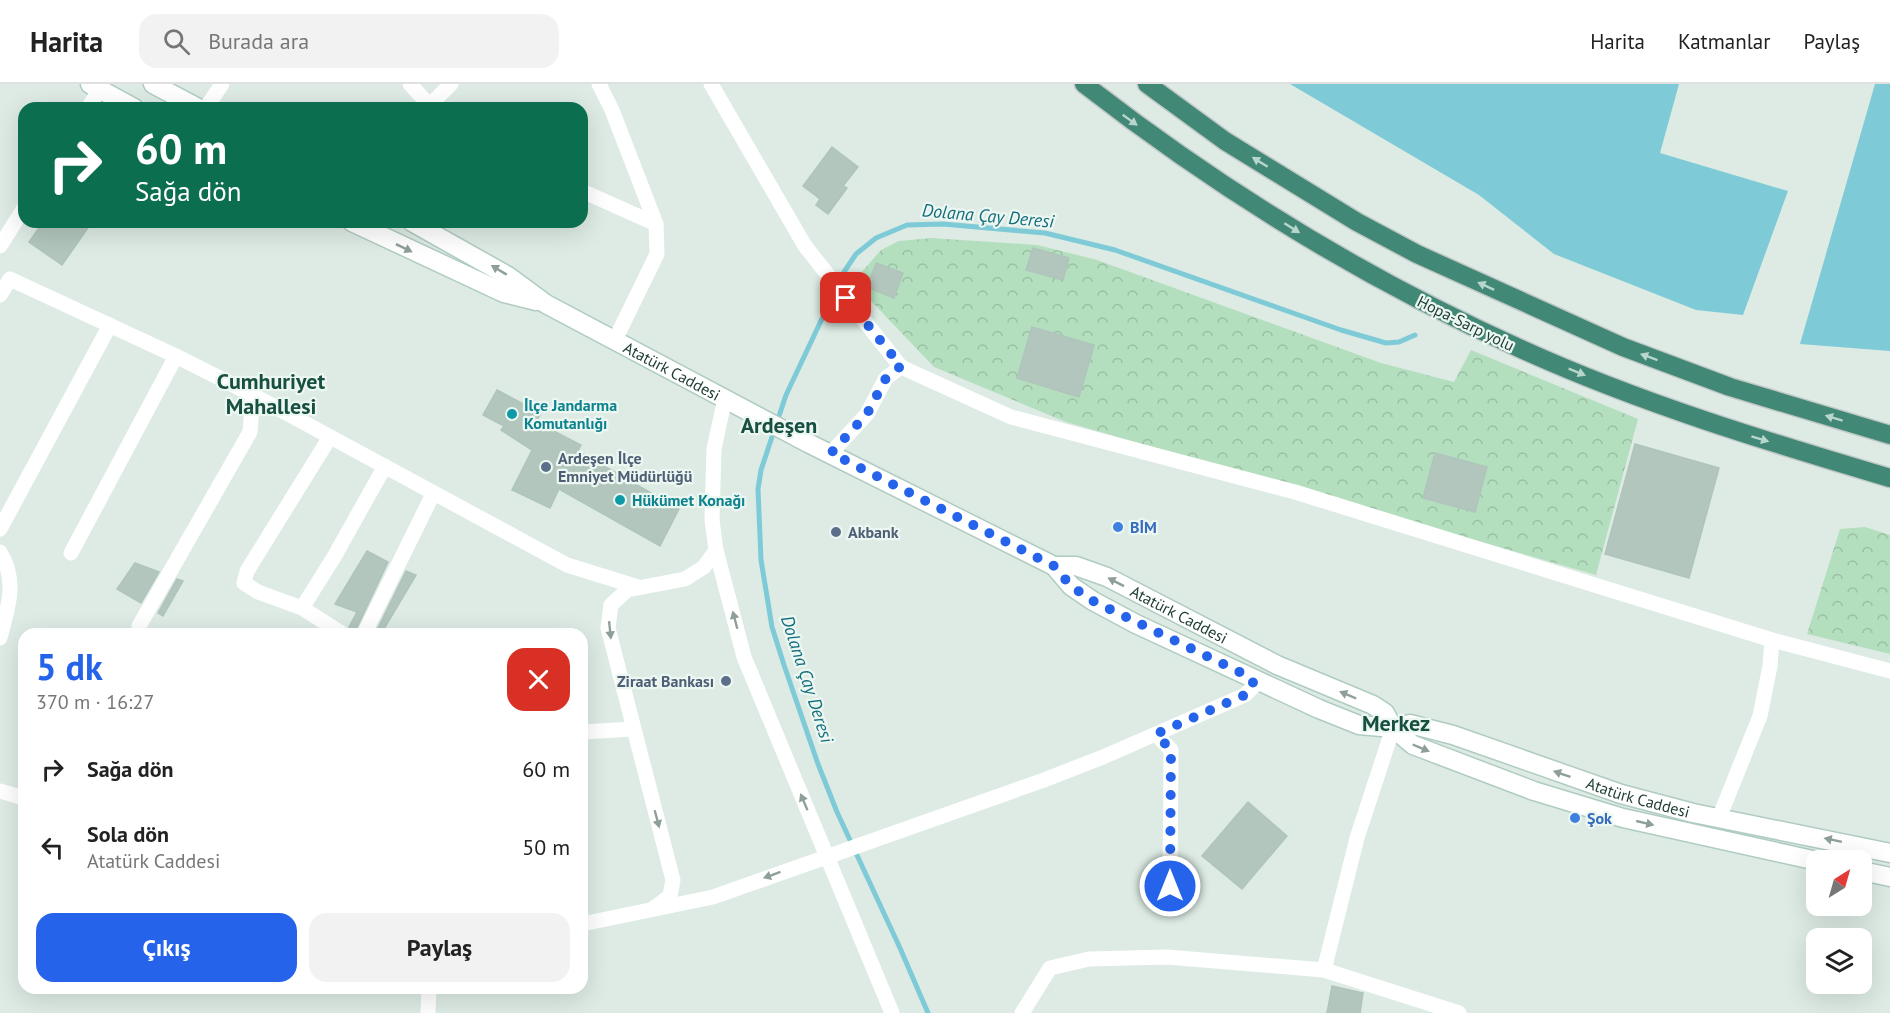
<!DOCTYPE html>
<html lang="tr">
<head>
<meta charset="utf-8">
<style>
  body { margin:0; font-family:"PT Sans",sans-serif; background:#f2f2f2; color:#222; height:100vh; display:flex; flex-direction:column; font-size:22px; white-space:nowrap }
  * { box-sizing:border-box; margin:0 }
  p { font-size:20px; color:#767676 }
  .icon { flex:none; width:33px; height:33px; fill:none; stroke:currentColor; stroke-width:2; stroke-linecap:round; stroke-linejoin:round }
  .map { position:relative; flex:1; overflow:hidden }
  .side { position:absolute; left:18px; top:544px; width:570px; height:366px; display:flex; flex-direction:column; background:#fff; border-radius:18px; box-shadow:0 6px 24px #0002 }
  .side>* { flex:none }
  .banner { position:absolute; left:18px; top:18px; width:570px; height:126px; border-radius:18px; box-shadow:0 6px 24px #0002; background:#0b6e4f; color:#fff; overflow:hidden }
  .needle { width:39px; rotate:37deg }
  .tools { position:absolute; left:1806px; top:766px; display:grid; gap:12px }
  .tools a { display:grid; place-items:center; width:66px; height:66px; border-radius:12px; background:#fff; box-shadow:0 6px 24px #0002; font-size:30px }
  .pin { position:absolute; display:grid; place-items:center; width:51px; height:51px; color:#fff; margin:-26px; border-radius:12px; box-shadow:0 3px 9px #0006 }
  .me { position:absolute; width:66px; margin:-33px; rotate:0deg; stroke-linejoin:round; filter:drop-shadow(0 0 4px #0008) }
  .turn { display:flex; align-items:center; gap:21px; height:126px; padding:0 18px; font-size:27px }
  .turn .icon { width:78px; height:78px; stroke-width:2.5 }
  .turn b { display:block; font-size:42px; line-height:51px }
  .round { display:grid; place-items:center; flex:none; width:63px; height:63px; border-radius:18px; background:#f2f2f2 }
  .overview { display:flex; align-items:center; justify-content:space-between; height:102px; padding:0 18px }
  h1 { font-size:36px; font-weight:800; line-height:45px; color:#2563eb }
  .action { display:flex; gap:12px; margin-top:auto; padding:12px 18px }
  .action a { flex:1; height:69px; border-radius:18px; background:#2563eb; color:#fff; font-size:24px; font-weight:800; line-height:69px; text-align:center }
  .action a+a { background:#f2f2f2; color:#222 }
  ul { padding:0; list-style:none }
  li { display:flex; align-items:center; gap:18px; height:78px; padding:0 18px }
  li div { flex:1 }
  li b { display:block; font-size:22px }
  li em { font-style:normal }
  header { display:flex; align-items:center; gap:36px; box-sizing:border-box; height:84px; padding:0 30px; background:#fff; border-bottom:2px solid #e0e0e0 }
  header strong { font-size:28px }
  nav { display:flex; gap:33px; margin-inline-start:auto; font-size:21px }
  .search { width:420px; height:54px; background:#f2f2f2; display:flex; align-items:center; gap:15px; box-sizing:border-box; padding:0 21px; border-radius:18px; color:#767676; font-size:22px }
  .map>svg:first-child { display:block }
  .park { fill:url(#park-crowns) }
  .water { fill:#7ecbd7 }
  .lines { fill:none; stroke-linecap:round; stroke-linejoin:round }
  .stream { stroke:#7ecbd7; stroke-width:5 }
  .building { fill:#b2c6bd; stroke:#afc5bb; stroke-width:1.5 }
  .secondary-casing { stroke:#afccc0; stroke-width:21 }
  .trunk-casing { stroke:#c0c8c6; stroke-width:21 }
  .minor { stroke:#fff; stroke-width:15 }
  .secondary { stroke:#fff; stroke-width:18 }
  .trunk { stroke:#418876; stroke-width:18 }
  .oneway { fill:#b9d6cd }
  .oneway2 { fill:#8e9e99 }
  .route { stroke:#2563eb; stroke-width:10; stroke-dasharray:0 18 }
  .culture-dot { fill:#0f9aa8; stroke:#edf7f2; stroke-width:2 }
  .service-dot { fill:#5c6f8a; stroke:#edf7f2; stroke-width:2 }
  .shop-dot { fill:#3f7fe0; stroke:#edf7f2; stroke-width:2 }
  .labels { text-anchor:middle; stroke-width:4.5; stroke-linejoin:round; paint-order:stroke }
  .street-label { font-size:16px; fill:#1d3c33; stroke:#edf7f2 }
  .culture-label { font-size:16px; font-weight:bold; fill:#0d838f; stroke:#edf7f2; text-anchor:start }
  .service-label { font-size:16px; font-weight:bold; fill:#4e5e75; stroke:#edf7f2; text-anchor:start }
  .shop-label { font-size:16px; font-weight:bold; fill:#366cbe; stroke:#edf7f2; text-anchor:start }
  .water-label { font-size:18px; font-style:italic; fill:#126d7d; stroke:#edf7f2 }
  .district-label { font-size:22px; font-weight:bold; fill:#174f40; stroke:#edf7f2 }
</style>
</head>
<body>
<header>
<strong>Harita</strong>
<div class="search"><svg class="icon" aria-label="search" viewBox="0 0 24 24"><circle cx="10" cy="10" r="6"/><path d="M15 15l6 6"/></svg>Burada ara</div>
<nav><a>Harita</a><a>Katmanlar</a><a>Paylaş</a></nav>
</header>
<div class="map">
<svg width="1890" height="929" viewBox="0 0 1890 929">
  <defs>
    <pattern id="park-crowns" width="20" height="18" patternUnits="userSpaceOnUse" patternTransform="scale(1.5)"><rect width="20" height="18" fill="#b3dfbe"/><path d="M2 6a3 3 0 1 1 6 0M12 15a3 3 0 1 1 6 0" fill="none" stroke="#9ac0a4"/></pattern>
  </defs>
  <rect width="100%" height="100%" fill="#ddebe4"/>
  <!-- park -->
  <g class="park">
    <polygon points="931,154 1037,161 1097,176 1381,279 1454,298 1471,266 1638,335 1596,491 1066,338 934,283 853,198 881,166 899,157"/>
    <polygon points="1865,443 1890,451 1890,570 1807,550 1840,445"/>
  </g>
  <!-- water -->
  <g class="water">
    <polygon points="1290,0 1679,0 1660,69 1788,107 1743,231 1696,226 1554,170 1479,111"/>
    <polygon points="1875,0 1890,0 1890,267 1800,260"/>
  </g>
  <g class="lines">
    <!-- stream -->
    <polyline class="stream" points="928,929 900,864 837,728 818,680 784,581 772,543 761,476 758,405 761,386 786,311 844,188 856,170 876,154 907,141 943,140 1045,149 1115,166 1341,246 1386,259 1399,258 1415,251"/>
  </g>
  <!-- building -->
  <g class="building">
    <polygon points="832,63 858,83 843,102 847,104 828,130 816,121 820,115 803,102"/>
    <polygon points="43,138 92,138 62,181 29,158"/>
    <polygon points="1033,164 1069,174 1063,196 1026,186"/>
    <polygon points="876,179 903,189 894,214 867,203"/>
    <polygon points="1032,243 1094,261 1079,313 1017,294"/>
    <polygon points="497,306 541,329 536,338 581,361 578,367 679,425 660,462 559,405 550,424 512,406 532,366 501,346 504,342 483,331"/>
    <polygon points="1635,360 1719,384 1689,494 1605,470"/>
    <polygon points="1435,369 1487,383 1475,428 1423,414"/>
    <polygon points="367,467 388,478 354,550 353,550 349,543 357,528 335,520"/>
    <polygon points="135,479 159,488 141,519 117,505"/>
    <polygon points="406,487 416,491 381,550 375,550"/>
    <polygon points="177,495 183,497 163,532 158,529"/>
    <polygon points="1248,718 1287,752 1242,805 1202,772"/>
    <polygon points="1332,902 1363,909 1360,929 1327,929"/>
  </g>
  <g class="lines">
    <!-- secondary casing -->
    <g class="secondary-casing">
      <g id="secondary">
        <polyline points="90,0 134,24"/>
        <polyline points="153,0 198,24"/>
        <polyline points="352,138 504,209 536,217"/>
        <path id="s1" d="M 412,138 L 508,192 L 546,220 L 808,359 L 1054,482 L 1071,502 L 1093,517 L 1136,540 L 1319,625 L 1359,641 L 1393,644 L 1413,661 L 1534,707 L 1623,734 L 1817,777"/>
        <path id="s2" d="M 1054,482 L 1076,482 L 1107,493 L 1277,581 L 1373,621 L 1385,629 L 1393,644 L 1410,640 L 1453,651 L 1621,710 L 1693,729 L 1890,769"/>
        <polyline points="1862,787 1890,793"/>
      </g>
    </g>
    <!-- trunk casing -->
    <g class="trunk-casing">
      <g id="trunk">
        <path d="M 1084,0 C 1219,105 1365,195 1521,265 C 1640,319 1765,357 1890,394"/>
        <polyline points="1147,0 1225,57 1357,138 1417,170 1623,263 1730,303 1890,351"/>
      </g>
    </g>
    <!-- minor -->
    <g class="minor">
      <polyline points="410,0 429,21 434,24"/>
      <polyline points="599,0 612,26 656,140 657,170 615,256"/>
      <polyline points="711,0 805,162 901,283"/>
      <polyline points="88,24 100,5"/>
      <polyline points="206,24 222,0"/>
      <polyline points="427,24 451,0"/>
      <polyline points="582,107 656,140"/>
      <polyline points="0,162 24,124"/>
      <polyline points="0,211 10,195 176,272 253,311 567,481 638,503"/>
      <polyline points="725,314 714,365 712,436 716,466 744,573 892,929"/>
      <polyline points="330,353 247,487 244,499 258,508 302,524 343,550"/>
      <polyline points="831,369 867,330 886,294 901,283 1011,333 1295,408 1772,556 1890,587"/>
      <polyline points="0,445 110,241"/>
      <path d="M 0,468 C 18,498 8,522 0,554"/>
      <polyline points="71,469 176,272"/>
      <polyline points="302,524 334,473 385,382"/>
      <polyline points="139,542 250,348 253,311"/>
      <polyline points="364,550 433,410"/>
      <polyline points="582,648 633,645"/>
      <polyline points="1156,650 1171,666 1170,802"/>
      <polyline points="0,707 24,714"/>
      <polyline points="1719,734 1760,632 1770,582 1772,556"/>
      <polyline points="654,824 670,812 673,796 608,544 611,521 627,506 685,495 704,483 716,466"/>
      <polyline points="582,840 713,813 1044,696 1103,673 1245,611 1254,602 1250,593"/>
      <polyline points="1324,886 1357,754 1393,644"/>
      <polyline points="428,929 429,904"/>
      <polyline points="1022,929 1050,884 1089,875 1167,873 1324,886 1459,929"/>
    </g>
    <!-- secondary -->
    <use href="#secondary" class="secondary"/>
    <!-- trunk -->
    <use href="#trunk" class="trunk"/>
  </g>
  <!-- one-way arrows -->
  <defs><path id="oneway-solid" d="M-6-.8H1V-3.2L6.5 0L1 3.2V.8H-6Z" transform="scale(1.5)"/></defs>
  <g class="oneway">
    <use href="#oneway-solid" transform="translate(1130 36) rotate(36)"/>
    <use href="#oneway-solid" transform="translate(1260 78) rotate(-148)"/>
    <use href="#oneway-solid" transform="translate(1292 144) rotate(32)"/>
    <use href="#oneway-solid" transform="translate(1486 202) rotate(-155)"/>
    <use href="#oneway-solid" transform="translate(1649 273) rotate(-160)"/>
    <use href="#oneway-solid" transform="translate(1577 288) rotate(22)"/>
    <use href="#oneway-solid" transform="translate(1834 334) rotate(-163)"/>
    <use href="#oneway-solid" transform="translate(1760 355) rotate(17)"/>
  </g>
  <g class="oneway2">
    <use href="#oneway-solid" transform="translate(404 164) rotate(26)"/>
    <use href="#oneway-solid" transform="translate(499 186) rotate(-149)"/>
    <use href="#oneway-solid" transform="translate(1116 498) rotate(-153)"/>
    <use href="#oneway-solid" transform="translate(735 536) rotate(-105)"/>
    <use href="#oneway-solid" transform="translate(610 546) rotate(84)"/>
    <use href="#oneway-solid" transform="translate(1348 611) rotate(-157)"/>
    <use href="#oneway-solid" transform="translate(1421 664) rotate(23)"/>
    <use href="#oneway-solid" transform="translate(1562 690) rotate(-161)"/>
    <use href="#oneway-solid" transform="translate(804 718) rotate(-113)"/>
    <use href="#oneway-solid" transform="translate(657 735) rotate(75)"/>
    <use href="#oneway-solid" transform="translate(1645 739) rotate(13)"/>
    <use href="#oneway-solid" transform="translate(1833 756) rotate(-168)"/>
    <use href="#oneway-solid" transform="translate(772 791) rotate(160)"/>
  </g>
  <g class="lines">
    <!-- route -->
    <polyline class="route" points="846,214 901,282 886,294 867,330 831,369 1054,482 1071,502 1093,517 1250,593 1253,598 1252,605 1245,611 1156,650 1171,666 1170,802"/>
  </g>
  <!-- markers -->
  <g class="culture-dot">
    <circle cx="512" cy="330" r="6"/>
    <circle cx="620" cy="416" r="6"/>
  </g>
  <g class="service-dot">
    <circle cx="546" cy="383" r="6"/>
    <circle cx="836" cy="448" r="6"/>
    <circle cx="726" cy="597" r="6"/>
  </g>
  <g class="shop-dot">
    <circle cx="1118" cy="443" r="6"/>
    <circle cx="1575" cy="734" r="6"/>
  </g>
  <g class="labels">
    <!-- street labels -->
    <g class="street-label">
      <text transform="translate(1466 239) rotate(26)" y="6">Hopa-Sarp yolu</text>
      <text dy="6" stroke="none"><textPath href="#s1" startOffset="300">Atatürk Caddesi</textPath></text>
      <text dy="6" stroke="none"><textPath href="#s2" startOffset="136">Atatürk Caddesi</textPath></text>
      <text dy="6" stroke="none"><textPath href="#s2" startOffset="639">Atatürk Caddesi</textPath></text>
    </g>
    <!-- culture labels -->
    <g class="culture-label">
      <text x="524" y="327">İlçe Jandarma<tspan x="524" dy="18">Komutanlığı</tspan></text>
      <text x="632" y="422">Hükümet Konağı</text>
    </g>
    <!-- service labels -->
    <g class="service-label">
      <text x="558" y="380">Ardeşen İlçe<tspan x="558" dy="18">Emniyet Müdürlüğü</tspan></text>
      <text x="848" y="454">Akbank</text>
      <text x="714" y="603" text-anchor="end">Ziraat Bankası</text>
    </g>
    <!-- shop labels -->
    <g class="shop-label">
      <text x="1130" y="449">BİM</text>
      <text x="1587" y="740">Şok</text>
    </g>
    <!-- water labels -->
    <g class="water-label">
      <text transform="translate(988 132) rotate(5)" y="6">Dolana Çay Deresi</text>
      <text transform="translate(807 595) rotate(72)" y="6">Dolana Çay Deresi</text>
    </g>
    <!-- district labels -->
    <g class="district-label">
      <text x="271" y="305">Cumhuriyet<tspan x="271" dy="25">Mahallesi</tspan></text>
      <text x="779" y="349">Ardeşen</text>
      <text x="1396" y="647">Merkez</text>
    </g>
  </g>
</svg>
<div class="tools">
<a><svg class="needle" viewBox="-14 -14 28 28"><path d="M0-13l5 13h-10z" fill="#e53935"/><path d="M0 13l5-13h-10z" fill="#767676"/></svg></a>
<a><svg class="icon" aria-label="layers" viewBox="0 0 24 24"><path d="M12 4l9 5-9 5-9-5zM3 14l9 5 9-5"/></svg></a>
</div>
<div class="pin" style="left:846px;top:214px;background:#d93025"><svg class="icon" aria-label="arrive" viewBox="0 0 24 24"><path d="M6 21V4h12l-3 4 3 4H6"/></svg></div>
<svg class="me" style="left:1170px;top:802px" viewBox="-20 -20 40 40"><circle r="17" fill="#2563eb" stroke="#fff" stroke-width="3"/><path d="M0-11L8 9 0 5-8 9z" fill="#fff"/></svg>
<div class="banner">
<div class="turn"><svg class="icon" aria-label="right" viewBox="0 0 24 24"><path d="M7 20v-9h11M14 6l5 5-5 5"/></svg><div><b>60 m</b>Sağa dön</div></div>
</div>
<section class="side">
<div class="overview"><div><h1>5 dk</h1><p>370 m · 16:27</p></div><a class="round" style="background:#d93025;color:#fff"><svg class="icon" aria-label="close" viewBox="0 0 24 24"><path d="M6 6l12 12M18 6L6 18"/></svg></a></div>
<ul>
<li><svg class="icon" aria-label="right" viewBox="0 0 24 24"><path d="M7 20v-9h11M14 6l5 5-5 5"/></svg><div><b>Sağa dön</b></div><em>60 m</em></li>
<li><svg class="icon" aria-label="left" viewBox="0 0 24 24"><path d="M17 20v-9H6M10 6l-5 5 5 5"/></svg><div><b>Sola dön</b><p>Atatürk Caddesi</p></div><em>50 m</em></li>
</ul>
<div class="action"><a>Çıkış</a><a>Paylaş</a></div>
</section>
</div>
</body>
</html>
